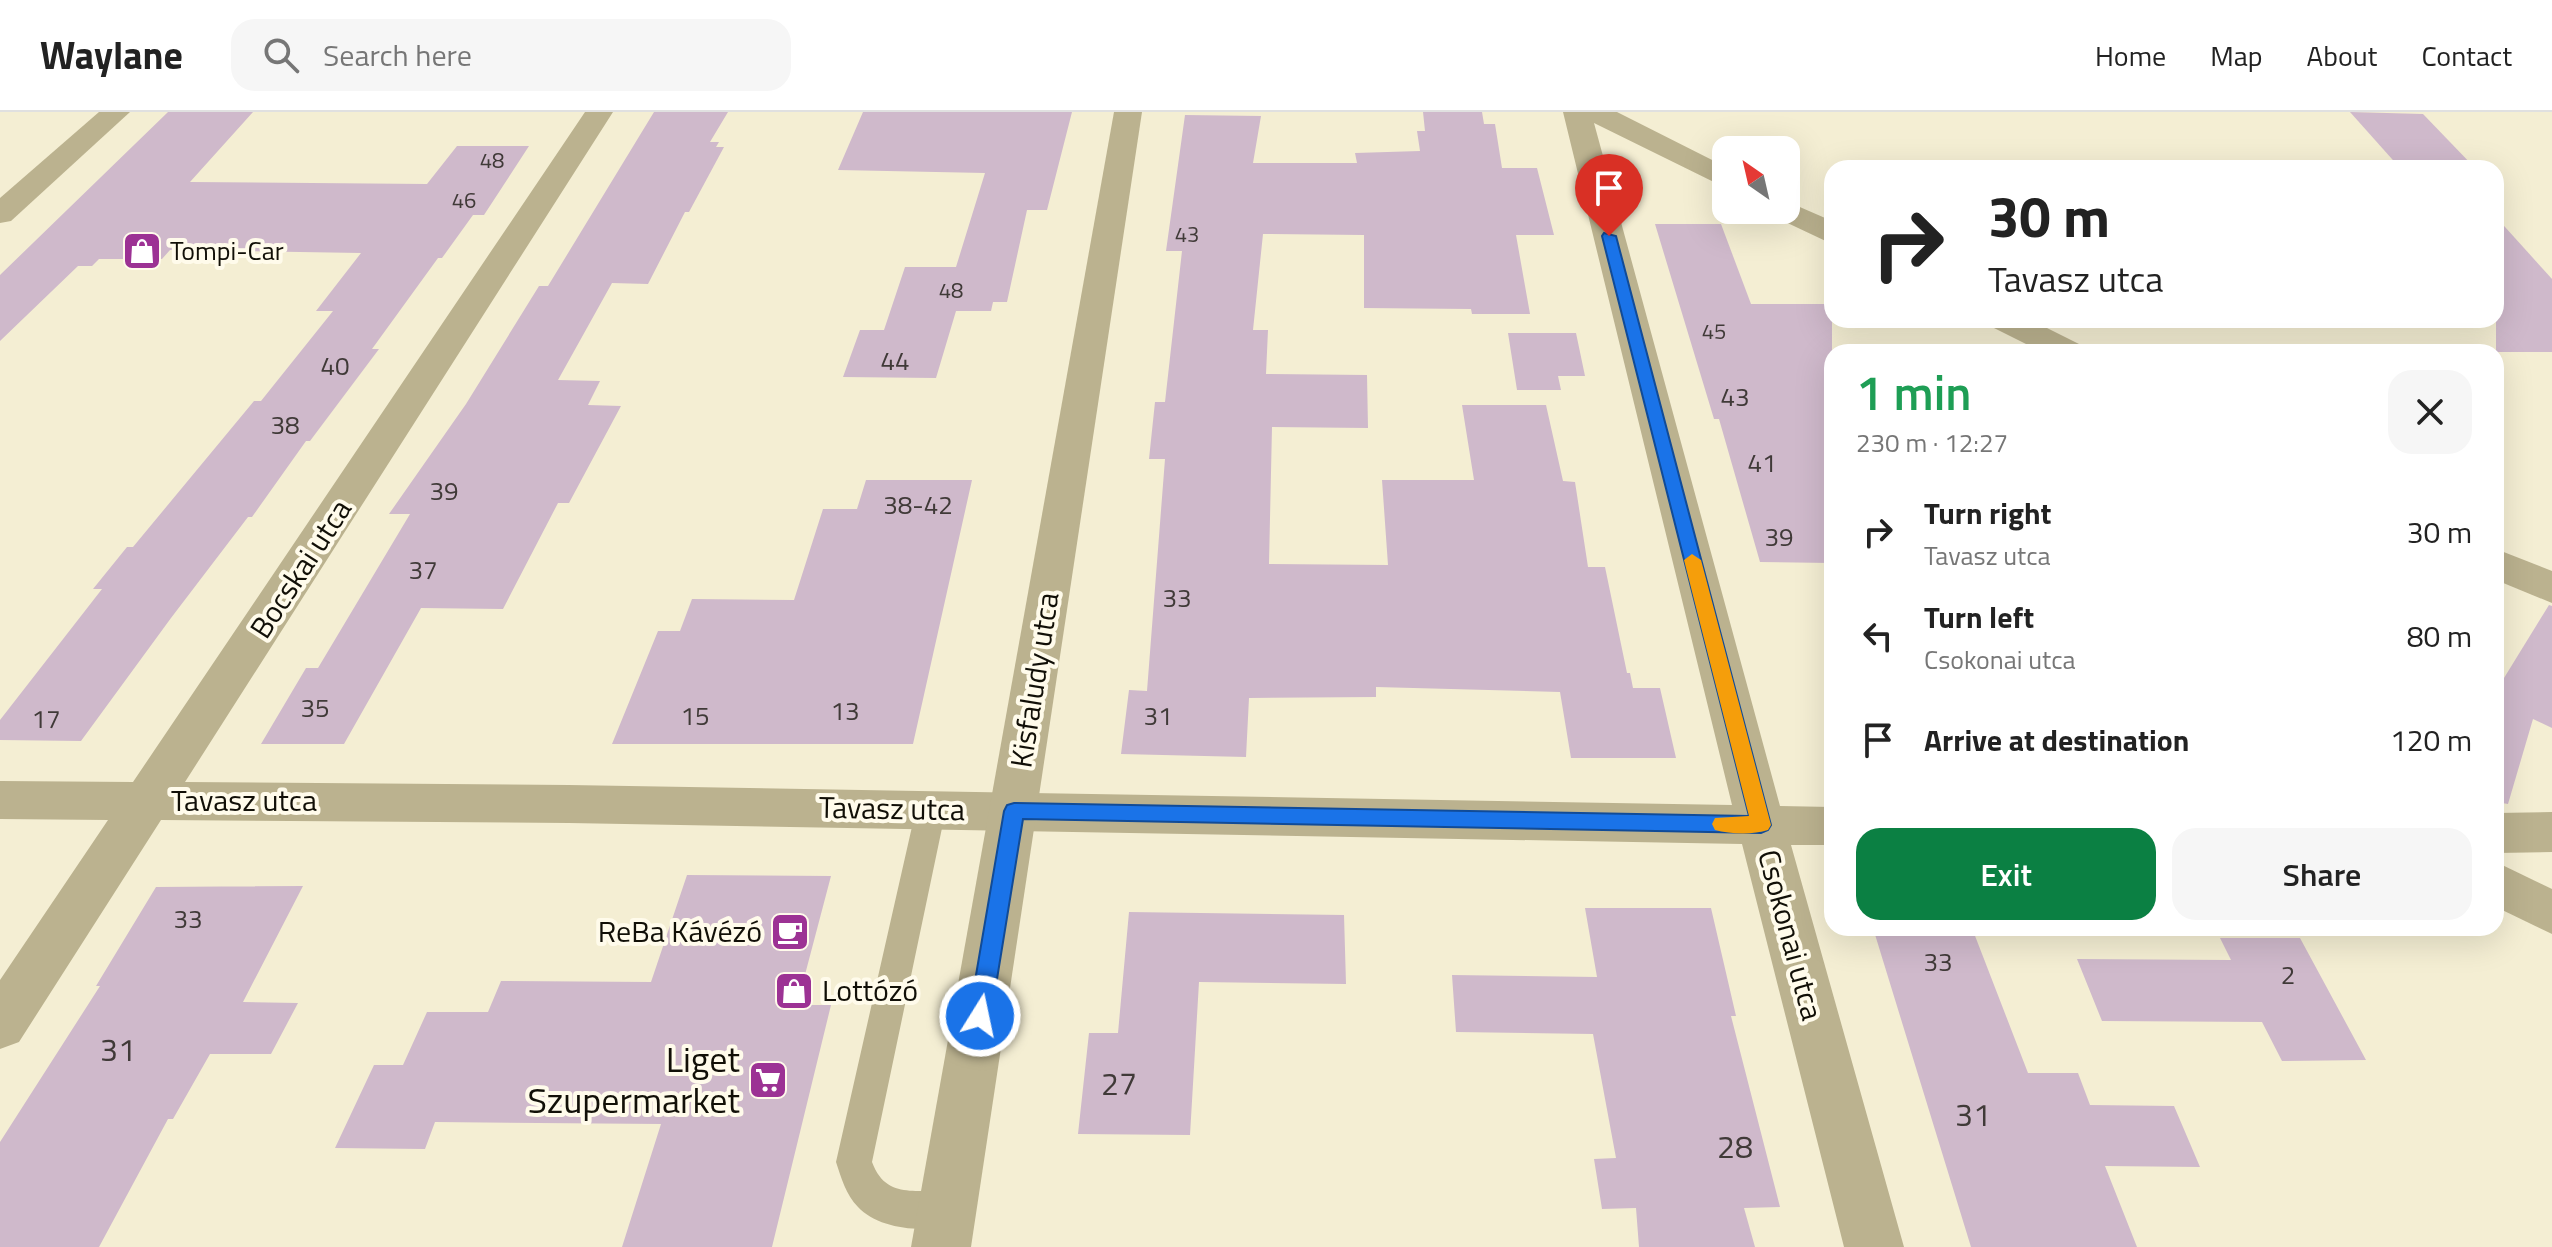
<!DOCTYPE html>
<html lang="en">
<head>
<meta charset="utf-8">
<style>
  body { margin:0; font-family:"Titillium Web",sans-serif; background:#f6f6f6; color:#222; height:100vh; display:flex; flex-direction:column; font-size:30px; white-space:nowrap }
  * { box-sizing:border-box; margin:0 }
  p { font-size:26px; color:#767676 }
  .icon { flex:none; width:44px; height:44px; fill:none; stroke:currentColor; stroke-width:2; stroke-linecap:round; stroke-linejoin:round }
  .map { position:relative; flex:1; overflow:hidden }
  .details { position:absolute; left:1824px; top:232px; width:680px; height:592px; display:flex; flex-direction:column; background:#fff; border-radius:24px; box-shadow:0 8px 32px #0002 }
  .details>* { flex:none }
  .hud { position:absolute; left:1824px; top:48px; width:680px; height:168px; border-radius:24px; box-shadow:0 8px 32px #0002; background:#fff; color:#222; overflow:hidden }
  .needle { width:52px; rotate:326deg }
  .buttons { position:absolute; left:1712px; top:24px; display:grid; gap:16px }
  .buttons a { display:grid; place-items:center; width:88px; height:88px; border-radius:16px; background:#fff; box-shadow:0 8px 32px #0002; font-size:40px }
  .pin { position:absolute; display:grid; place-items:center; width:68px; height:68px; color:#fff; margin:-82px -34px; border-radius:50% 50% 50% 0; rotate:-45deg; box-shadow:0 0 8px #0007 }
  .pin .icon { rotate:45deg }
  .me { position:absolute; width:88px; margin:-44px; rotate:10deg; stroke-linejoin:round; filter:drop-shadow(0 0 6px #0008) }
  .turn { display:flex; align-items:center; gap:28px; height:168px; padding:0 32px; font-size:36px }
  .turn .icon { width:104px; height:104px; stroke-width:2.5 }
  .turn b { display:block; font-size:56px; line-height:68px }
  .round { display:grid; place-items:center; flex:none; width:84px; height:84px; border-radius:24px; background:#f6f6f6 }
  .summary { display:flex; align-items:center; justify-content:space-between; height:136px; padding:0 32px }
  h1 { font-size:48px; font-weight:600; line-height:60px; color:#1e9e55 }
  .cta { display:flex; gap:16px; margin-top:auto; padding:16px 32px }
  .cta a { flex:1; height:92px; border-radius:24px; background:#0b8043; color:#fff; font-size:32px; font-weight:600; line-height:92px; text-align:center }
  .cta a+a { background:#f6f6f6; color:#222 }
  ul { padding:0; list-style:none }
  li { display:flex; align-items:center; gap:24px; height:104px; padding:0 32px }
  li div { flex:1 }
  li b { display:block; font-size:30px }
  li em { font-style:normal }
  header { display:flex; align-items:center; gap:48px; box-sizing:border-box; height:112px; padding:0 40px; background:#fff; border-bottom:2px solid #e0e0e0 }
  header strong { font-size:38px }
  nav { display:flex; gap:44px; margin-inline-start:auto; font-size:28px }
  .search { width:560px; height:72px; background:#f6f6f6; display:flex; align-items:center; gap:20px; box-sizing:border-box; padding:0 28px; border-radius:24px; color:#767676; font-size:30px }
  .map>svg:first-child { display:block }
  .building { fill:#cfb9cb }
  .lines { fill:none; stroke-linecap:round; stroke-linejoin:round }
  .service { fill:#bbb28f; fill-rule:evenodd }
  .minor { fill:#bbb28f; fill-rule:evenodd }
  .tertiary { fill:#bbb28f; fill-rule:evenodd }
  .route { fill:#1a73e8; stroke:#114b97; stroke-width:2 }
  .slow { fill:#f59e0b }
  .labels { text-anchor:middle; stroke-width:8; stroke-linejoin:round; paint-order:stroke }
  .far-number-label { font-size:22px; fill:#403a38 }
  .far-poi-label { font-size:26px; fill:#110f07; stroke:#fffbeb; text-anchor:start }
  .number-label { font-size:26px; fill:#403a38 }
  .street-label { font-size:30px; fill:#110f07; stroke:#fffbeb }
  .poi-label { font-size:30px; fill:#110f07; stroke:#fffbeb; text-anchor:end }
  .near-number-label { font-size:32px; fill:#403a38 }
  .near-poi-label { font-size:36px; fill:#110f07; stroke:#fffbeb; text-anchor:end }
</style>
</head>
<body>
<header>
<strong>Waylane</strong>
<div class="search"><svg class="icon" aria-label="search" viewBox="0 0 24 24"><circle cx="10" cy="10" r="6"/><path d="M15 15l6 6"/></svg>Search here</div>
<nav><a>Home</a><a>Map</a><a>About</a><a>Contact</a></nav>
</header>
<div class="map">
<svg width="2552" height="1135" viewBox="0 0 2552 1135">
  <rect width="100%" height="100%" fill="#f4eed3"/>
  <!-- building -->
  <g class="building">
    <polygon points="168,0 253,0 190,70 427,72 457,34 529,34 484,103 473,103 442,146 438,146 372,237 379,237 310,329 306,329 252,405 248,405 171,506 81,629 0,628 0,608 102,477 93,477 127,435 133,435 254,289 261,289 333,199 316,199 361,141 170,138 162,147 99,147 92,154 78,154 0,229 0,163"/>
    <polygon points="654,0 728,0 710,30 719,30 716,35 724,35 689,100 685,100 648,172 612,171 558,268 600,269 588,293 621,294 569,391 558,391 503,497 421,496 344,632 261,632 306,556 318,556 410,402 389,402 466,292 539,174 548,174"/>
    <polygon points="863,0 1072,0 1047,98 1027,98 1007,190 993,190 991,199 956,199 936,266 843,265 860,218 884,218 905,155 956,155 985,61 838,58"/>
    <polygon points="1423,0 1482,0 1484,12 1495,12 1502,56 1537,56 1554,123 1516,123 1530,202 1472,202 1471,197 1364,196 1364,123 1263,122 1253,218 1268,218 1266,262 1367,263 1368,316 1272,315 1269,452 1388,453 1382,368 1474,368 1462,293 1546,293 1563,369 1575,370 1588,455 1605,455 1627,561 1630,561 1633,576 1660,576 1676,646 1571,646 1560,580 1376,575 1376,585 1249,586 1246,645 1121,642 1129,578 1147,579 1165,347 1149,347 1155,290 1165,290 1182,139 1166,139 1185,3 1261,4 1253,51 1357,51 1355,41 1420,39 1417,19 1425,19"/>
    <polygon points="2350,0 2423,2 2475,56 2400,56"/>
    <polygon points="2496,105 2552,167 2552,240 2496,240"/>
    <polygon points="1655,112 1721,112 1751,192 1832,192 1832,451 1760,450 1719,307 1714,307"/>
    <polygon points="1508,221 1576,221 1585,264 1558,264 1561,278 1517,278"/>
    <polygon points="866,368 972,368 913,632 612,632 658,519 680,519 692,487 794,488 823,397 857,397"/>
    <polygon points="2549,493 2552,494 2552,616 2533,607 2508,692 2496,690 2496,579"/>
    <polygon points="687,763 831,764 797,893 831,893 772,1135 622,1135 661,1012 435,1010 425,1037 335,1036 374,953 403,953 427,900 488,900 501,869 651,870"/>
    <polygon points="303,774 243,890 298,891 271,942 210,942 173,1007 168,1007 99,1135 0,1135 0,1030 100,874 96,874 156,775"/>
    <polygon points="1585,796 1711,796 1736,904 1731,904 1780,1095 1744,1096 1755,1135 1639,1135 1636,1096 1602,1097 1594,1047 1616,1046 1593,922 1456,920 1452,863 1597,865"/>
    <polygon points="1129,800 1344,803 1346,872 1199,870 1190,1023 1078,1022 1089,921 1118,921"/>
    <polygon points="1873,816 1972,816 2028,961 2078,961 2090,993 2174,994 2200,1055 2105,1054 2137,1135 1971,1135"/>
    <polygon points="2220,826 2300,826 2366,948 2282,949 2262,910 2102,909 2077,847 2231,848"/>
  </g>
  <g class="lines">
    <!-- service -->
    <path class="service" d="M 931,685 L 942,688 L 946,697 L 872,1050 C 889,1095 926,1070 960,1084 L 966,1097 L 960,1110 C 932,1122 880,1119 858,1095 C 846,1083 841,1065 836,1050 L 916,697 L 920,688 Z"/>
    <!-- minor -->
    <g class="minor">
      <polygon points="99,0 130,0 11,109 0,111 0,86"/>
      <polygon points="585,0 613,0 185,670 569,673 1732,693 1563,0 1617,0 1726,55 1726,76 1594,11 1780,694 1832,695 1832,733 1791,733 1904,1135 1844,1135 1742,732 569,711 161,708 19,930 0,937 0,868 108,708 0,707 0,669 133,670"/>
      <polygon points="1786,89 1832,109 1832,132 1775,105 1770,98 1786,98"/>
      <polygon points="1987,208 2031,208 2081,233 2087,240 2042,240 1992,215"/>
      <polygon points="2496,437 2552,459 2552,491 2496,468"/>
      <polygon points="2552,700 2552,740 2496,741 2496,701"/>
      <polygon points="2496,750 2552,777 2552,822 2496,795"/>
    </g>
    <!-- tertiary -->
    <polygon class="tertiary" points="1114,0 1142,0 971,1135 911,1135"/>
  </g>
  <!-- route -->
  <polygon class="route" points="1604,121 1616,124 1771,713 1768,718 1761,721 1023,707 991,904 988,911 980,914 972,911 969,904 1004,699 1007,693 1014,691 1749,704 1602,124"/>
  <!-- slow -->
  <path class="slow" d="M 1692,442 L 1701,448 L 1771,713 L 1768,718 C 1753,723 1730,722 1715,718 L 1712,712 L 1715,706 L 1749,704 L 1684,448 Z"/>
  <!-- icons -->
  <defs>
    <g id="shop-square" transform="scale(2)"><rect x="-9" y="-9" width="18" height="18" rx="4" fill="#9c3294" stroke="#fffbeb"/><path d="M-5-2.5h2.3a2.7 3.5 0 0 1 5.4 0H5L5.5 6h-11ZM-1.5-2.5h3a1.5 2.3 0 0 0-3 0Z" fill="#fff"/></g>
    <g id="cafe-square" transform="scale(2)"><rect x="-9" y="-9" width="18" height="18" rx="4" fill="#9c3294" stroke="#fffbeb"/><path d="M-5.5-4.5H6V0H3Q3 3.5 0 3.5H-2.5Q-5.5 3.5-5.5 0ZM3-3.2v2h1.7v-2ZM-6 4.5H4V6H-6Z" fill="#fff"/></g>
    <g id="supermarket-square" transform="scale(2)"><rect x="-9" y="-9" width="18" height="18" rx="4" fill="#9c3294" stroke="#fffbeb"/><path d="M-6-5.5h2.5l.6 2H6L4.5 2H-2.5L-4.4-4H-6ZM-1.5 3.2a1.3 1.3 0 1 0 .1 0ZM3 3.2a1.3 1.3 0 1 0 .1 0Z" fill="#fff"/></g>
  </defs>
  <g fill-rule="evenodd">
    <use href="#shop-square" x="142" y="139"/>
    <use href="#cafe-square" x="790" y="820"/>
    <use href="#shop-square" x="794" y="879"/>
    <use href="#supermarket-square" x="768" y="968"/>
  </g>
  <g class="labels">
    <!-- far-number labels -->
    <g class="far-number-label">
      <text x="492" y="56">48</text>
      <text x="464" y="96">46</text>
      <text x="1187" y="130">43</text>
      <text x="951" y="186">48</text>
      <text x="1714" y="227">45</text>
    </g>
    <!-- far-poi labels -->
    <g class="far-poi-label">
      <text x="170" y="148">Tompi-Car</text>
    </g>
    <!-- number labels -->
    <g class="number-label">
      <text x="895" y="258">44</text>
      <text x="335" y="263">40</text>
      <text x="1735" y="294">43</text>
      <text x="285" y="322">38</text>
      <text x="1762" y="360">41</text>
      <text x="444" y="388">39</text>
      <text x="918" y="402">38-42</text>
      <text x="1779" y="434">39</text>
      <text x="423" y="467">37</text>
      <text x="1177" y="495">33</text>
      <text x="315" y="605">35</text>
      <text x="845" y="608">13</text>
      <text x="695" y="613">15</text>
      <text x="1158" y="613">31</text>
      <text x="46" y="616">17</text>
      <text x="188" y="816">33</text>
      <text x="1938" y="859">33</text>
      <text x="2288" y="872">2</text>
    </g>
    <!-- street labels -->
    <g class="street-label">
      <text transform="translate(301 457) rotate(-57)" y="10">Bocskai utca</text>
      <text transform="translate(1035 568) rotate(-81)" y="10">Kisfaludy utca</text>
      <text x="244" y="699">Tavasz utca</text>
      <text transform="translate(892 697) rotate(1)" y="10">Tavasz utca</text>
      <text transform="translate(1790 823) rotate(75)" y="10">Csokonai utca</text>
    </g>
    <!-- poi labels -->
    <g class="poi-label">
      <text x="762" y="830">ReBa Kávézó</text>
      <text x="822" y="889" text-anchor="start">Lottózó</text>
    </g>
    <!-- near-number labels -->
    <g class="near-number-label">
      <text x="118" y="949">31</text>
      <text x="1119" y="983">27</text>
      <text x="1973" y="1014">31</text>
      <text x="1735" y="1046">28</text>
    </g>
    <!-- near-poi labels -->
    <g class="near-poi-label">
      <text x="740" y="960">Liget<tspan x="740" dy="41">Szupermarket</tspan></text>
    </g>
  </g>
</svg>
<div class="buttons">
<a><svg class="needle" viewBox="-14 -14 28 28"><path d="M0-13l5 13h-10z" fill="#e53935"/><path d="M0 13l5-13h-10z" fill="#767676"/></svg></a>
</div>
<div class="pin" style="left:1609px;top:124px;background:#d93025"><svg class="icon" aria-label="arrive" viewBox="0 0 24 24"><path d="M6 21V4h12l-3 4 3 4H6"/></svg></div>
<svg class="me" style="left:980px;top:904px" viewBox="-20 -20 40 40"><circle r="17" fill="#1a73e8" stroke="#fff" stroke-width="3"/><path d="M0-11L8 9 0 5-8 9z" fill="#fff"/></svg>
<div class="hud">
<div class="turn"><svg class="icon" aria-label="right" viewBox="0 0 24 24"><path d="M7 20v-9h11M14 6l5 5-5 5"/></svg><div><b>30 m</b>Tavasz utca</div></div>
</div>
<section class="details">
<div class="summary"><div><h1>1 min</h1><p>230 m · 12:27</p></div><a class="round"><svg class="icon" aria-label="close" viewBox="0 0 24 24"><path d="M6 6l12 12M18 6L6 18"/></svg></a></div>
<ul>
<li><svg class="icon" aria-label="right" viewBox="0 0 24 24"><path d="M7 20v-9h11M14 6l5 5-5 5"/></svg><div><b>Turn right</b><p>Tavasz utca</p></div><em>30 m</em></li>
<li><svg class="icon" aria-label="left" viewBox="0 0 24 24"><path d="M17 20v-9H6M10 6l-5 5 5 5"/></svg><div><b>Turn left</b><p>Csokonai utca</p></div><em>80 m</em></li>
<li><svg class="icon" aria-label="arrive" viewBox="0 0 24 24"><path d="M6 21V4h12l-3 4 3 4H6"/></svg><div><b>Arrive at destination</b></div><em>120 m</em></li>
</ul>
<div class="cta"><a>Exit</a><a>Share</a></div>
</section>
</div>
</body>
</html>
